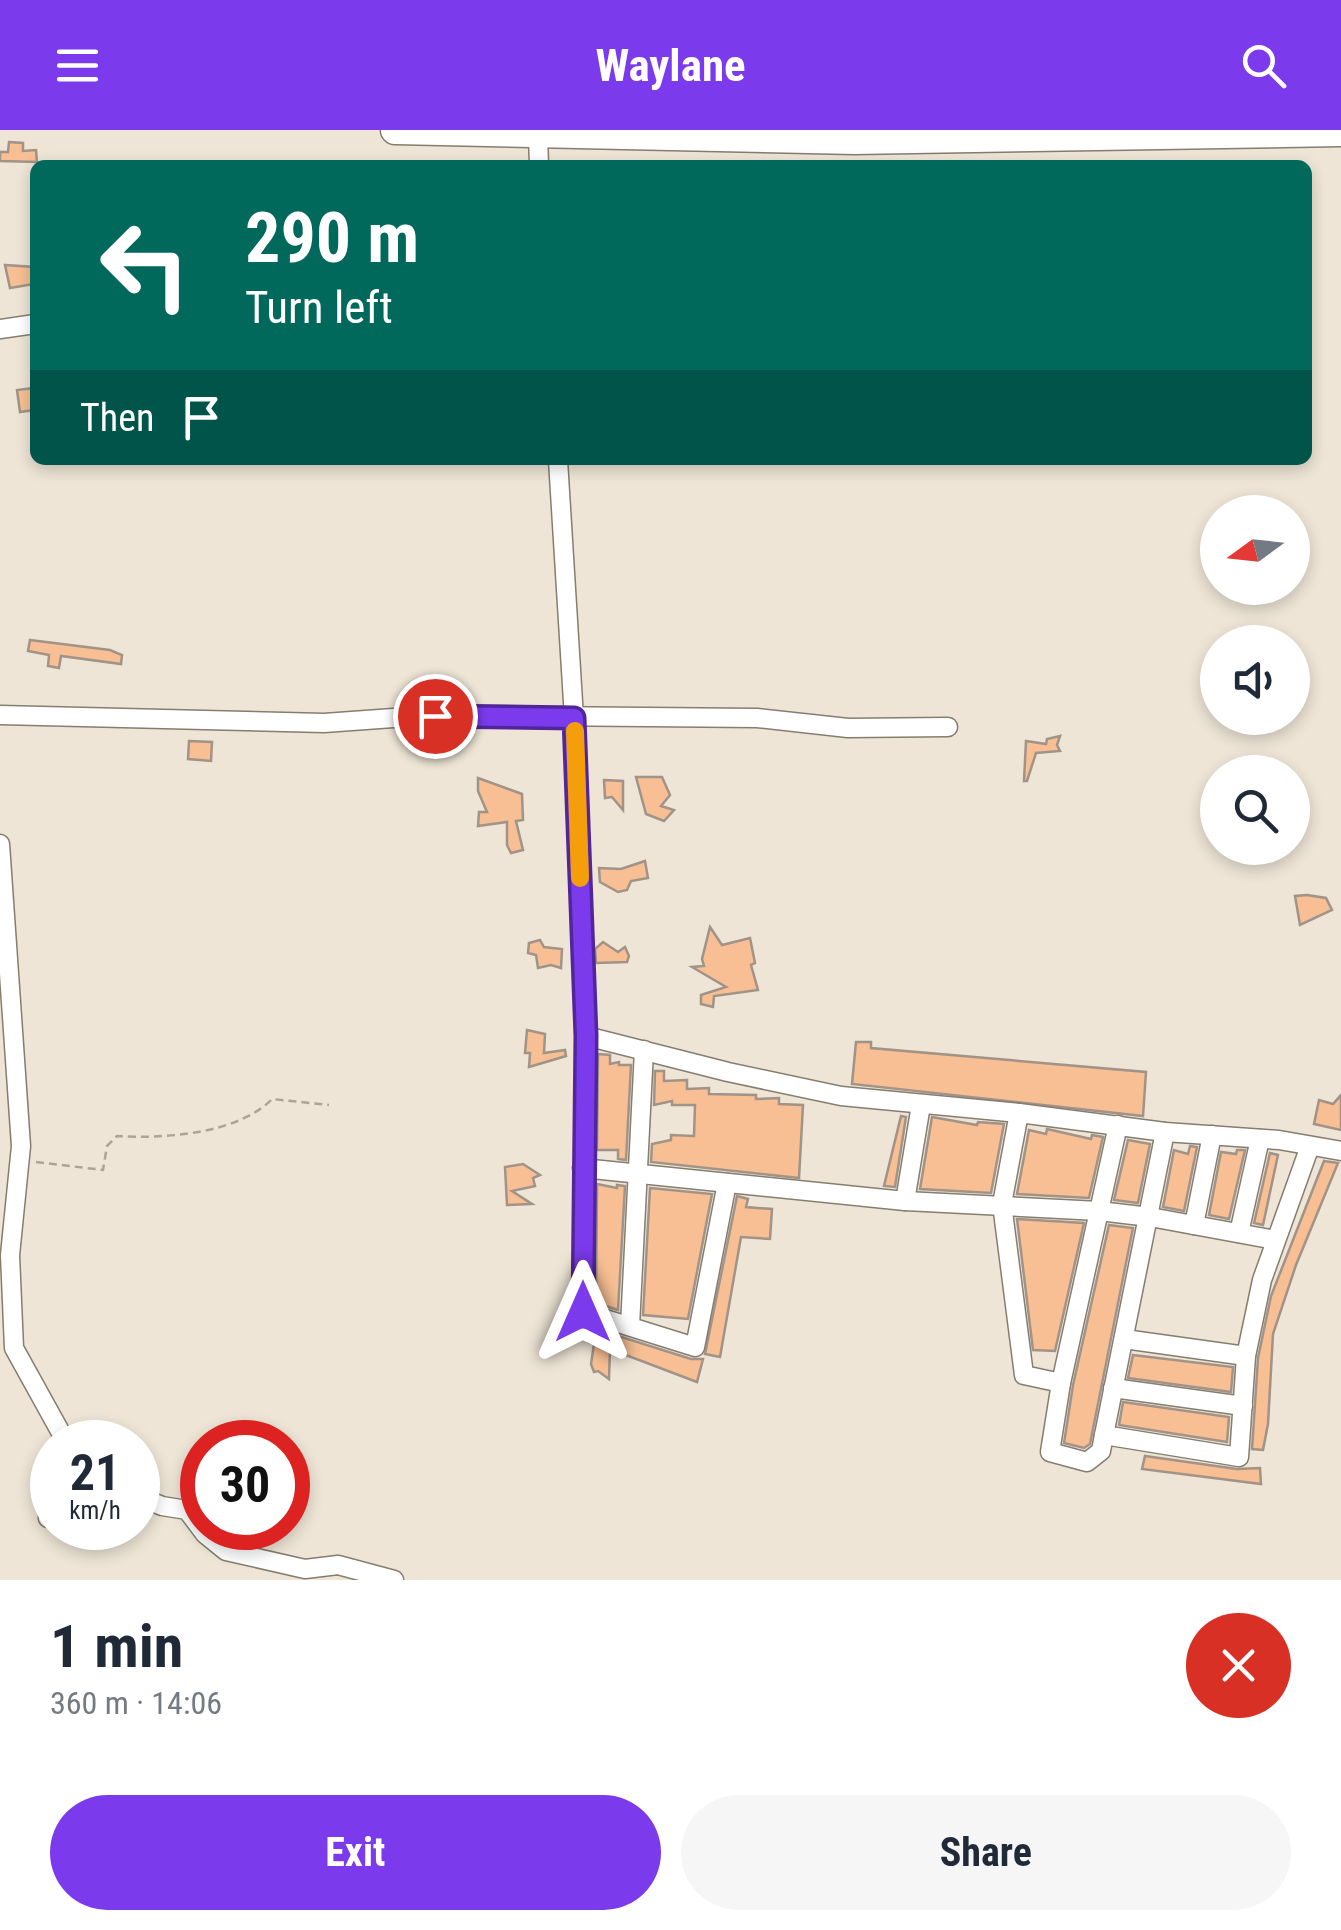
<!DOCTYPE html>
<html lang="en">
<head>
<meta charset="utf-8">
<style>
  body { margin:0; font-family:"Roboto Condensed",sans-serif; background:#f6f6f7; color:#1f2937; height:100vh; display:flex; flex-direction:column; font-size:38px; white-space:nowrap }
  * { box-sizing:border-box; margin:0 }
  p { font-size:32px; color:#747a83 }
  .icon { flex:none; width:55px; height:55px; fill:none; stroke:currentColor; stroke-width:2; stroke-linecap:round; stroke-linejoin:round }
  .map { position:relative; height:1450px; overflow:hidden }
  .details { display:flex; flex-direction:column; background:#fff; flex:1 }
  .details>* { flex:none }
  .guide { position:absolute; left:30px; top:30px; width:1282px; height:305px; border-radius:15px; box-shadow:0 5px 15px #0003; background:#00695c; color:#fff; overflow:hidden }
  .needle { width:65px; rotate:255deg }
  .buttons { position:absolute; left:1200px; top:365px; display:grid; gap:20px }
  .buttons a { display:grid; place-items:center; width:110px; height:110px; border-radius:50%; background:#fff; box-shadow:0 5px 15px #0003; font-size:50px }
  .speed { position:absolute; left:30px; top:1290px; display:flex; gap:20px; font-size:50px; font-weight:700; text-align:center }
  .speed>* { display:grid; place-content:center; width:130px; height:130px; border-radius:50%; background:#fff; box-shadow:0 5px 15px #0003; line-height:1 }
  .speed small { font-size:25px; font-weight:400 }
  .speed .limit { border:15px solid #d22; background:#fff; color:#111 }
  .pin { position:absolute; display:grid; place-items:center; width:85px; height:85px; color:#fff; margin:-42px; border:5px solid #fff; border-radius:50%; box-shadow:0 2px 10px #0007 }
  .me { position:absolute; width:110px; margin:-55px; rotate:0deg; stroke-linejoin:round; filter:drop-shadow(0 0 8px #0008) }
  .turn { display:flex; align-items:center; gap:35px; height:210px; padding:0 50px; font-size:45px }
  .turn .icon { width:130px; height:130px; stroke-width:2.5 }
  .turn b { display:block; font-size:70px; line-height:85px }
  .then { display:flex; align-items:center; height:95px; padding:0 50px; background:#0003; gap:20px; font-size:38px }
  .round { display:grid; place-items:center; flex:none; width:105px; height:105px; border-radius:52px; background:#f6f6f7 }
  .overview { display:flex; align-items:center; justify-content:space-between; height:170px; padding:0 50px }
  h1 { font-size:60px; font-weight:700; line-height:75px }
  .action { display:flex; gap:20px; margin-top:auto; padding:20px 50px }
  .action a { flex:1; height:115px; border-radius:60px; background:#7c3aed; color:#fff; font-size:40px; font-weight:700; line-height:115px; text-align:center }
  .action a+a { background:#f6f6f7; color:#1f2937 }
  header { display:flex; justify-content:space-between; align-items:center; height:130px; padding:0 50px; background:#7c3aed; color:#fff; font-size:45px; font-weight:700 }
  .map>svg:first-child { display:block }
  .building { fill:#f7bf93; stroke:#a19388; stroke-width:2.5 }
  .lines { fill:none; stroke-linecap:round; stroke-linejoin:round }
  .minor-casing { stroke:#857d6e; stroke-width:21 }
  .highway-casing { stroke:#857d6e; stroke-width:31 }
  .path { stroke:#aba497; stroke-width:2.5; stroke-dasharray:8 5; stroke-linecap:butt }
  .minor { stroke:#fff; stroke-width:18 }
  .highway { stroke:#fff; stroke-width:28 }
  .route-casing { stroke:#51269a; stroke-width:25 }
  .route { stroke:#7c3aed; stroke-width:18 }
  .slow { stroke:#f59e0b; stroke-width:18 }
</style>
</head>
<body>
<header><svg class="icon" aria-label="menu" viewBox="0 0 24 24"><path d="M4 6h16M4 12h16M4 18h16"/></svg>Waylane<svg class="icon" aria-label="search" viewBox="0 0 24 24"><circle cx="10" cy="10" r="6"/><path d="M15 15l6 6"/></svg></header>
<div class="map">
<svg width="1341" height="1450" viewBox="0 0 1341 1450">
  <rect width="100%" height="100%" fill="#eee5d6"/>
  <!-- building -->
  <g class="building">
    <polygon points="9,12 23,13 23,21 36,20 37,32 0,31 0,22 8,22"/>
    <polygon points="5,135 35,137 34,154 10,158"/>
    <polygon points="34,258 35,280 20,282 17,260"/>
    <polygon points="30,510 110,520 122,525 121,534 61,526 59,538 48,536 49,525 28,521"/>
    <polygon points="1060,606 1057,615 1060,621 1036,623 1027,651 1024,651 1026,611 1046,614 1047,609"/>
    <polygon points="189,611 212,612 211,631 188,629"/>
    <polygon points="636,647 662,647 670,665 661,676 674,680 664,691 646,684"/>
    <polygon points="478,648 522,664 523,690 516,691 523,720 511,723 507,715 507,692 478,696 479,682 487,682 478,661"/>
    <polygon points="604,650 623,651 623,680 612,667 605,668"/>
    <polygon points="645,731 648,748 631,751 627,760 618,762 600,752 599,738 621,739"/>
    <polygon points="1307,765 1326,768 1332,780 1300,795 1295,766"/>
    <polygon points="710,797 722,815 750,808 755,833 751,835 758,860 714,866 713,877 701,874 701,865 726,857 692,837 704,836 702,829"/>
    <polygon points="540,810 544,817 562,819 561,838 551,835 538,838 536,825 528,823 529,813"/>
    <polygon points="603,812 618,822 625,817 629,826 627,832 596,833 595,819"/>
    <polygon points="527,900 545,904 544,923 565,920 566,926 529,937 530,923 525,923"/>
    <polygon points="856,912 871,912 871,918 1146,942 1143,986 852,954"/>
    <polygon points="598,924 610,925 610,934 619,932 619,935 631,935 626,1030 618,1029 618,1020 597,1020"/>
    <polygon points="655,941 664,941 664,951 687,950 687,959 709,958 709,964 756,965 756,969 779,968 779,974 803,975 799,1048 651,1032 652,1014 671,1010 671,1005 694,1006 695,975 672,975 672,971 654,975"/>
    <polygon points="1341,965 1341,1000 1314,994 1319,970 1333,974"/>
    <polygon points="901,986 906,987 895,1057 884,1056"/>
    <polygon points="932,987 977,995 978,992 1004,994 991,1063 920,1059"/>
    <polygon points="1047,999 1091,1009 1092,1005 1103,1007 1089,1068 1017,1064 1029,1000 1046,1004"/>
    <polygon points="1128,1010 1150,1014 1138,1073 1114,1070"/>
    <polygon points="1190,1016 1197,1017 1184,1081 1163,1077 1174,1020 1188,1024"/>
    <polygon points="1237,1020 1245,1020 1229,1089 1209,1085 1221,1022 1236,1024"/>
    <polygon points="1270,1023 1278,1025 1263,1095 1254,1093"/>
    <polygon points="1324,1031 1338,1033 1296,1135 1273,1204 1268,1294 1263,1320 1252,1319 1258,1228 1271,1166"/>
    <polygon points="523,1034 540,1045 533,1048 535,1056 512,1061 532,1074 507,1075 505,1037"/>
    <polygon points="597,1054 617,1058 617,1055 625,1056 618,1180 596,1173"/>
    <polygon points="650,1058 712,1064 688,1189 643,1185"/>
    <polygon points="737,1066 748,1069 746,1077 772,1079 770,1109 741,1107 720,1227 705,1224"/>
    <polygon points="1017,1089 1084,1093 1055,1221 1033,1220"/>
    <polygon points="1109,1095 1133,1098 1090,1314 1084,1318 1064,1313 1073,1255"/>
    <polygon points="590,1197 691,1229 703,1229 697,1252 610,1219 609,1249 598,1241 594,1242 591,1234 594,1214 588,1212"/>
    <polygon points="1133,1225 1233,1237 1231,1262 1128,1248"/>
    <polygon points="1123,1272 1229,1287 1227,1312 1119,1295"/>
    <polygon points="1145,1326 1237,1339 1260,1338 1261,1354 1142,1339"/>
  </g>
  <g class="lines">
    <!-- minor casing -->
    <g class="minor-casing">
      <g id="minor">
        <polyline points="538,6 539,35"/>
        <polyline points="0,199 35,194"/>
        <polyline points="558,330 574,588 586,906 583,1182 695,1217 727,1053"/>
        <polyline points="0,585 324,593 435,585 757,588 848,598 948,597"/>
        <polyline points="0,714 21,1016 10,1125 14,1218 66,1312"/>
        <polyline points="586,906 728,942 841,966 1019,983 1165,1002 1279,1010 1341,1021"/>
        <polyline points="1019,983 1002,1074 1024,1245 1061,1253 1118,995"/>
        <polyline points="1165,1002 1104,1305 1239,1327 1246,1226 1262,1150 1310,1016"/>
        <polyline points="582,1038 905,1071 1099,1081 1150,1087 1275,1110"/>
        <polyline points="905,1071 921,975"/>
        <polyline points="1194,1095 1212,1005"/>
        <polyline points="1239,1103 1260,1009"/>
        <polyline points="630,1196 644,920"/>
        <polyline points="1124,1209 1246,1226"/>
        <polyline points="1061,1253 1050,1322 1087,1332 1101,1321 1104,1305"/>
        <polyline points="1113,1258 1243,1276"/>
        <polyline points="138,1366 162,1376 187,1380 205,1404 226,1421 305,1439 338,1435 394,1450"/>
        <polyline points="48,1388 52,1378"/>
      </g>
    </g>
    <!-- highway casing -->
    <g class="highway-casing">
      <polyline id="highway" points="395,0 854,10 1341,2"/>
    </g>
    <!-- path -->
    <path class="path" d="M 36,1032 L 103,1040 L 107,1016 L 117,1006 C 164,1009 238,1004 272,969 L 329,975"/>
    <!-- minor -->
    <use href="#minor" class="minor"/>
    <!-- highway -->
    <use href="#highway" class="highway"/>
  </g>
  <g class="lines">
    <!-- route casing -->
    <g class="route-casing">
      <polyline id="route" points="435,586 574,588 586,906 583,1182"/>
    </g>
    <!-- route -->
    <use href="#route" class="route"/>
    <!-- slow -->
    <polyline class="slow" points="575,601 580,748"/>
  </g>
</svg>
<div class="buttons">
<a><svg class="needle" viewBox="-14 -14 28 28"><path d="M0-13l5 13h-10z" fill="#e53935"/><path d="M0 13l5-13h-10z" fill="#747a83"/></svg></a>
<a><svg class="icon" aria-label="sound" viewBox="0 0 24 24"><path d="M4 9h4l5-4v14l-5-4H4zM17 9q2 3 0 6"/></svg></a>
<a><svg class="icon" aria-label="search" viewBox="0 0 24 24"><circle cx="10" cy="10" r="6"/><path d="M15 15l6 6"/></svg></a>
</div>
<div class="speed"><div>21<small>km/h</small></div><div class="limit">30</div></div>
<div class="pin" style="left:435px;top:586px;background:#d93025"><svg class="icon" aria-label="arrive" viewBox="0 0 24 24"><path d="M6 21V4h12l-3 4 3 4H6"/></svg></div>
<svg class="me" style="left:583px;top:1182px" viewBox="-20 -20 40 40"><path d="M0-17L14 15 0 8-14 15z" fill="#7c3aed" stroke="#fff" stroke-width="4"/></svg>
<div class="guide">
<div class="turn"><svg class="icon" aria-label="left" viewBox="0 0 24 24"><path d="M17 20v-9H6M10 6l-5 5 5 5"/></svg><div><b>290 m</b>Turn left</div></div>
<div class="then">Then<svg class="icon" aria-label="arrive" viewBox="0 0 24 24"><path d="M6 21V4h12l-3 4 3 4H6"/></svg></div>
</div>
</div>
<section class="details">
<div class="overview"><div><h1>1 min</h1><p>360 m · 14:06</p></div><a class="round" style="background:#d93025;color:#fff"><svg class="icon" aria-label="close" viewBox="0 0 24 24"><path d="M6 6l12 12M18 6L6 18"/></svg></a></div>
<div class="action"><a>Exit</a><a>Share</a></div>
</section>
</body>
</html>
